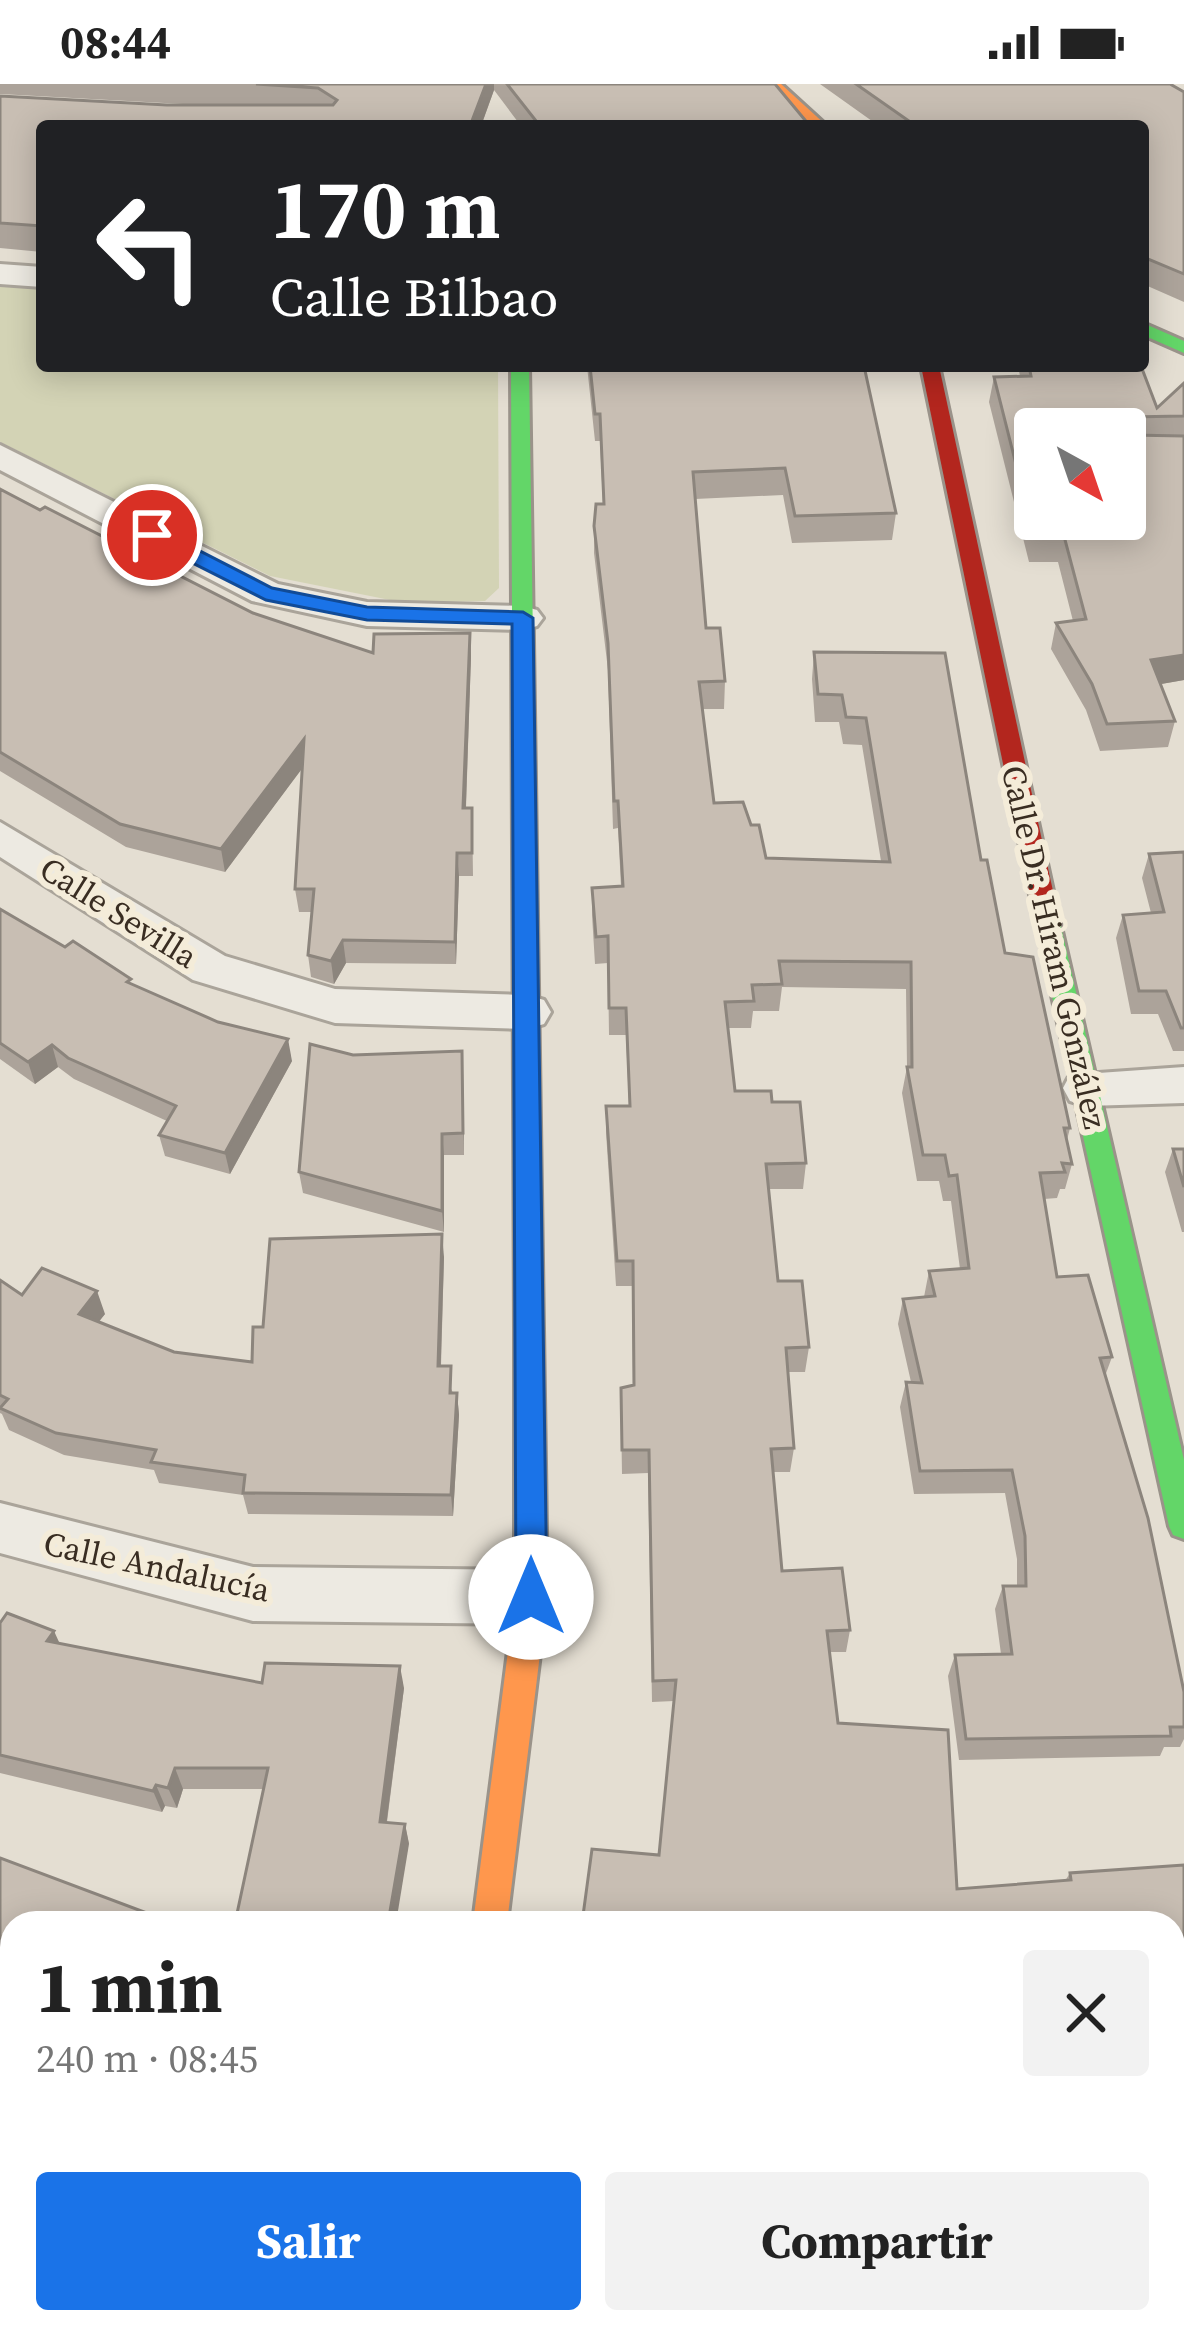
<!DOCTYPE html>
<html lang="es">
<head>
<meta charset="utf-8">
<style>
  body { margin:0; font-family:"Source Serif 4",serif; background:#f2f2f2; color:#222; height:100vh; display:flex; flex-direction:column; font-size:45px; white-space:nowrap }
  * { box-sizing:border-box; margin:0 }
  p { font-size:39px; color:#767676 }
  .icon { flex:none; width:66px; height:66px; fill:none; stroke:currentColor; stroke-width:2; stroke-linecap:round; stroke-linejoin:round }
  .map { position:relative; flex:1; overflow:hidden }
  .panel { position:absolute; left:0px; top:1827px; width:1185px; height:423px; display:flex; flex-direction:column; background:#fff; border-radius:36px 36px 0 0; box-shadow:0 6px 30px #0003 }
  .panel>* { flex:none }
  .hud { position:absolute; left:36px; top:36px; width:1113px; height:252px; border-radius:12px; box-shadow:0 6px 30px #0003; background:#202124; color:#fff; overflow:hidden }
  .needle { width:78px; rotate:140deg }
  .buttons { position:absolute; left:1014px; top:324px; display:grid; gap:24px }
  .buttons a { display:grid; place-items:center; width:132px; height:132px; border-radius:12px; background:#fff; box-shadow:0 6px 30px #0003; font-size:60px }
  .pin { position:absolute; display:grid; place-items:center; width:102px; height:102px; color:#fff; margin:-51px; border:6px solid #fff; border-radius:50%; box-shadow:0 3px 12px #0007 }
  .me { position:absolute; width:132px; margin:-66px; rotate:0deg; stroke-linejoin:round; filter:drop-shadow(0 0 9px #0008) }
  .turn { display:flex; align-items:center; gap:42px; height:252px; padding:0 36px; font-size:54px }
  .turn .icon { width:156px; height:156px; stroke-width:2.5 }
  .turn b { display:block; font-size:84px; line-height:102px }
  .round { display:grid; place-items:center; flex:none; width:126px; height:126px; border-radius:12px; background:#f2f2f2 }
  .overview { display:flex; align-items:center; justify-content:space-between; height:204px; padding:0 36px }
  h1 { font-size:72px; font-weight:700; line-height:90px }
  .action { display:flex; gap:24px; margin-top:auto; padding:24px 36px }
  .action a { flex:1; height:138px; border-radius:12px; background:#1a73e8; color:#fff; font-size:48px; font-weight:700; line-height:138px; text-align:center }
  .action a+a { background:#f2f2f2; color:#222 }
  .status { display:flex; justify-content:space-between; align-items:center; height:84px; padding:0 60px; background:#fff; direction:ltr }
  .status svg { height:33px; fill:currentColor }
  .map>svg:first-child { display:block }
  .green { fill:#d3d3b5 }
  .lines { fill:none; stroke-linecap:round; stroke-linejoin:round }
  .street-casing { stroke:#aaa49a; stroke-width:6 }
  .fast-casing { stroke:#9a938a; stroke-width:6 }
  .slow-casing { stroke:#9a938a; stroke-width:6 }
  .jam-casing { stroke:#9a938a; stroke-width:6 }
  .street { fill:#edeae2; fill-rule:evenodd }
  .fast { fill:#63d668; fill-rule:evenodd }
  .slow { fill:#ff974d; fill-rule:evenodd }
  .jam { fill:#b3261e; fill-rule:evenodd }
  .wall { fill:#aca39a }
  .shaded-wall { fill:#8c857d }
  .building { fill:#c8beb3; stroke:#8c857d; stroke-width:3; fill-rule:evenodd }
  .route { fill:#1a73e8; stroke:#114b97; stroke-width:3 }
  .labels { text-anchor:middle; stroke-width:12; stroke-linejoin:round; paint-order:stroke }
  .street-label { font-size:33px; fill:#392d22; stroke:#f4ecd9 }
</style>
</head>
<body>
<div class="status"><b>08:44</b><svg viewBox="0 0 49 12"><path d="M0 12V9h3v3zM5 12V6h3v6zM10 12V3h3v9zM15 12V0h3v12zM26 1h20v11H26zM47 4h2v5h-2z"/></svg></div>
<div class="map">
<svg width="1184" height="2248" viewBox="0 0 1184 2248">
  <rect width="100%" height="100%" fill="#e4ded2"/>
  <!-- green -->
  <polygon class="green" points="0,196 42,199 42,282 498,282 499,504 485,517 405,519 270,492 0,358"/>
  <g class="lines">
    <!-- street casing -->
    <g class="street-casing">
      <g id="street">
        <polygon points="0,180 42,183 42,203 0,200"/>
        <polygon points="0,361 278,500 367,518 523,522 537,526 543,534 537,542 523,546 367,542 252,517 0,386"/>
        <polygon points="0,738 225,872 335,905 527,911 544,916 551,928 544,940 527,945 335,939 193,896 0,773"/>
        <polygon points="1184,983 1184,1019 1087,1022 1070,1017 1063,1004 1070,991"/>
        <polygon points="0,1419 253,1483 531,1486 552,1494 560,1513 552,1532 531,1540 253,1537 0,1469"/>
        <polygon points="402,2238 476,2238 474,2248 400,2248"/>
      </g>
    </g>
    <!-- fast casing -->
    <g class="fast-casing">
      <g id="fast">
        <polygon points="1143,239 1184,257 1184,269 1143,251"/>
        <polygon points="511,282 529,282 543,1245 539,1253 529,1257 519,1253 515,1245"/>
        <polygon points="1046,822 1058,830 1184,1376 1184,1455 1173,1451 1169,1442 1034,830"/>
      </g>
    </g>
    <!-- slow casing -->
    <g class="slow-casing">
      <g id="slow">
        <polygon points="764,0 781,0 827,42 810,42"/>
        <polygon points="529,1233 539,1237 543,1245 547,1513 507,1839 473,1839 515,1513 515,1245 519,1237"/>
        <polygon points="19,2238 79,2238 83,2248 23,2248"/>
      </g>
    </g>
    <!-- jam casing -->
    <g class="jam-casing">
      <polygon id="jam" points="921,282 939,282 1058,830 1046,838 1034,830"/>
    </g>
    <!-- street -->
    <use href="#street" class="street"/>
    <!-- fast -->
    <use href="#fast" class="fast"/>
    <!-- slow -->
    <use href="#slow" class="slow"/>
    <!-- jam -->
    <use href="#jam" class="jam"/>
  </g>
  <!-- wall -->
  <g class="wall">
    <polygon points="0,0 775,0 810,42 521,42 494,6 481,42 42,42 42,168 0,164 0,12 167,21 201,21 0,10"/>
    <polygon points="820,0 1170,0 1184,8 1184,218 1143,200 1143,42 879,42"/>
    <polygon points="587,282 864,282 896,429 892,456 792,459 783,411 695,415 706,544 725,597 724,625 703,625 714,719 751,741 766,774 881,777 862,661 843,660 839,638 815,638 812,595 814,568 981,776 1005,869 1070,1044 1067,1056 1072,1080 1065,1105 1060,1105 1057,1114 1044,1115 1057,1193 1112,1273 1105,1292 1184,1608 1184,1655 1180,1663 1164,1663 1160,1672 959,1676 948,1592 955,1571 1001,1570 995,1525 1003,1502 1017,1502 1017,1475 1005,1409 914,1410 900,1323 906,1298 911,1298 898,1240 903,1215 924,1213 929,1187 960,1185 951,1117 943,1117 939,1097 917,1097 902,1009 907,983 906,905 782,903 779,927 753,927 751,944 728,944 735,1007 772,1018 806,1079 803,1105 769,1105 778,1197 809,1263 805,1288 788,1288 794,1364 790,1388 773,1388 782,1487 850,1546 846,1568 829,1568 838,1639 957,1805 1065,1797 1070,1789 1184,1781 1184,1871 1173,1871 1173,1839 659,1771 674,1617 652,1618 648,1389 622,1390 621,1328 633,1301 632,1202 616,1202 606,1048 606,1022 629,1022 626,951 609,951 608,879 595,880 592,831 592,804 621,802 618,744 613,745 608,586 594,469 594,442 603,420 600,357 595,357"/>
    <polygon points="1018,282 1141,282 1157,324 1184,299 1184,596 1161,600 1175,637 1168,663 1100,667 1086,626 1051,565 1056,539 1073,537 1058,478 1029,478 989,318 994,293 1020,292"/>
    <polygon points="0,405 253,529 373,569 470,549 471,572 466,724 472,724 473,792 459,792 456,880 346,879 334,900 311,893 308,871 312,828 299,828 295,805 302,684 225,788 126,763 0,687"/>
    <polygon points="1184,768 1184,967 1173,967 1158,930 1131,930 1116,854 1123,831 1151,829 1142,794 1149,770"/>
    <polygon points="0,825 133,901 292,977 230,1090 165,1072 159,1051 167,1037 74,995 58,983 35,1000 0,975"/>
    <polygon points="462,967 464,1071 444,1071 444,1148 303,1109 299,1088 353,971"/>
    <polygon points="1173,1065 1184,1065 1184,1148 1182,1148 1165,1088"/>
    <polygon points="444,1173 441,1282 453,1309 457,1309 459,1331 453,1432 248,1430 243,1411 159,1399 154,1386 64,1371 9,1346 2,1330 0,1329 0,1196 22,1211 105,1230 98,1238 174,1268 252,1278 263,1243"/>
    <polygon points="0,1539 60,1560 262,1599 404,1604 387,1738 405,1740 409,1760 264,1705 183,1705 177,1724 165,1722 162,1728 0,1689"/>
    <polygon points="0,1774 12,1839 12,2050 0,2045"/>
    <rect x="1173" y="1941" width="11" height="280"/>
    <polygon points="697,2238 696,2248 536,2248"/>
  </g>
  <!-- shaded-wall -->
  <g class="shaded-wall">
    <polygon points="486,0 494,0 494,6 481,42 470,42"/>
    <polygon points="470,549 471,572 465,747 463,724"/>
    <polygon points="1184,571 1184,596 1144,603 1151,576"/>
    <polygon points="304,655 307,678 225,788 221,765"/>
    <polygon points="457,769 459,792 456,880 455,858"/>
    <polygon points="343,856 346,879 334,900 331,877"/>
    <polygon points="288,955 292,977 230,1090 225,1069"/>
    <polygon points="52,961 58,983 35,1000 28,978"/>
    <polygon points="462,967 463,988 464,1071 463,1049"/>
    <polygon points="442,1050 444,1071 444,1148 442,1127"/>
    <polygon points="442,1150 444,1173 440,1304 438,1282"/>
    <polygon points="97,1207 105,1230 87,1253 79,1230"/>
    <polygon points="457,1309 459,1331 453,1432 451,1411"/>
    <polygon points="54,1547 64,1569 47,1557"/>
    <polygon points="400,1582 404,1604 384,1758 380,1738"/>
    <polygon points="175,1684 183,1705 177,1724 168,1704"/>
    <polygon points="156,1701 165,1722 162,1728 153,1707"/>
    <polygon points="405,1740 409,1760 396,1839 388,1839"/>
  </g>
  <!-- building -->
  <g class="building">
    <polygon points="256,0 486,0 470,42 42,42 42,142 0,139 0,12 167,21 333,21 337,16 318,4"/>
    <polygon points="507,0 775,0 810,42 540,42"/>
    <polygon points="856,0 1170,0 1184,8 1184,190 1143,173 1143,42 916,42"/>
    <polygon points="590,282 864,282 896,429 795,432 785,384 693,388 706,544 720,544 725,597 699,598 714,719 743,718 751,741 759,741 766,774 890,778 866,634 846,633 842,611 818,610 814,568 945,569 981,776 987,776 1005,869 1033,873 1070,1044 1064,1044 1072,1080 1062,1079 1065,1088 1040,1089 1057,1193 1088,1191 1112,1273 1100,1274 1148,1434 1184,1608 1184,1643 1170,1643 1171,1652 966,1655 955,1571 1012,1570 1003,1502 1026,1502 1025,1452 1012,1386 920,1387 906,1298 922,1299 903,1215 935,1212 929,1187 969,1184 957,1091 949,1092 945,1071 923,1071 907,983 912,983 911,878 779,877 782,900 752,901 754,917 725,918 735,1007 771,1007 772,1018 800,1018 806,1079 766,1080 778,1197 802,1197 809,1263 786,1264 794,1364 771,1365 782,1487 842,1484 850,1546 827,1547 838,1639 948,1646 957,1805 1071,1796 1070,1789 1184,1781 1184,1854 1173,1855 1173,1839 582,1839 592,1765 659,1771 676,1596 653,1597 649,1366 622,1366 621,1304 634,1301 633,1177 617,1177 606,1022 630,1022 626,924 609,924 608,852 596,853 592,804 623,802 618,717 614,717 608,559 594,442 596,420 604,420 600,330 595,330"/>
    <path d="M 1029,282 L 1141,282 L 1157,324 L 1184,299 L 1184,332 L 1129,333 L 1131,351 L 1184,352 L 1184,571 L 1151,576 L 1175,637 L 1107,640 L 1092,600 L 1056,539 L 1086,535 L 1064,452 L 1034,452 L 994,293 L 1031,292 ZM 1035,345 L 1125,345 L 1125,435 L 1035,435 Z"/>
    <polygon points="0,405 40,426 45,423 253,529 373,569 374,550 470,549 463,724 472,724 472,769 457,769 455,858 343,856 331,877 308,871 314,805 295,805 304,655 221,765 120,740 0,668"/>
    <polygon points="1184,768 1184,944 1181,944 1166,907 1139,907 1123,831 1164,828 1149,770"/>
    <polygon points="0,825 65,863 73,857 131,895 127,898 218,938 288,955 225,1069 159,1051 176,1022 68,974 52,961 28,978 0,959"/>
    <polygon points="310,960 353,971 462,967 463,1049 442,1050 442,1127 299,1088"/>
    <polygon points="1173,1065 1184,1065 1184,1103"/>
    <polygon points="442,1150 438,1282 451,1282 450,1309 457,1309 451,1411 243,1409 245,1391 151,1378 156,1366 56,1349 0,1324 8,1315 0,1311 0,1196 22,1211 42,1184 97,1207 79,1230 174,1268 252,1278 253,1243 263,1243 270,1155"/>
    <polygon points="7,1529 54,1547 47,1557 262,1599 265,1579 400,1582 380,1738 405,1740 388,1839 235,1839 268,1684 175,1684 168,1704 156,1701 153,1707 0,1671 0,1539"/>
    <polygon points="0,1774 168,1837 182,1839 12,1839 12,2041 0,2036"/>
    <rect x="1173" y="1941" width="11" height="267"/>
    <polygon points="535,2238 697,2238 696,2248 651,2242 650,2248 536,2248"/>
  </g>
  <!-- route -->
  <polygon class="route" points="145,446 159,446 272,504 367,523 523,528 533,534 547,1513 542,1523 531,1527 520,1523 516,1513 512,540 367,536 266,516 145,455"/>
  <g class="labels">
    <!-- street labels -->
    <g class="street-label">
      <text transform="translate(119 828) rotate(32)" y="12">Calle Sevilla</text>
      <text transform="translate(1055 863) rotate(77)" y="12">Calle Dr. Hiram González</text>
      <text transform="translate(157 1482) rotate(12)" y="12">Calle Andalucía</text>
    </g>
  </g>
</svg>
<div class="buttons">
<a><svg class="needle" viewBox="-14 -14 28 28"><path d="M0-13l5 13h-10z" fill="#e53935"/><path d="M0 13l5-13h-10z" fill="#767676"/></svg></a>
</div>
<div class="pin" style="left:152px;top:451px;background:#d93025"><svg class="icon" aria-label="arrive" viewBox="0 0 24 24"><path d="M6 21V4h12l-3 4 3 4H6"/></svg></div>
<svg class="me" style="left:531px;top:1513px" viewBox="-20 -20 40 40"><circle r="19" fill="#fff"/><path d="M0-13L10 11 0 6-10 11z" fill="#1a73e8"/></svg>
<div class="hud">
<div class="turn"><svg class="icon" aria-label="left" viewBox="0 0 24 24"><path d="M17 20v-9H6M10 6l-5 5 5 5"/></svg><div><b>170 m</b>Calle Bilbao</div></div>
</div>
<section class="panel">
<div class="overview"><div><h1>1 min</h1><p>240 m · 08:45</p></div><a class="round"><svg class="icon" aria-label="close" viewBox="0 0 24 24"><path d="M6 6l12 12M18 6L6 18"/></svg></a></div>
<div class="action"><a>Salir</a><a>Compartir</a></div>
</section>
</div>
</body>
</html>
